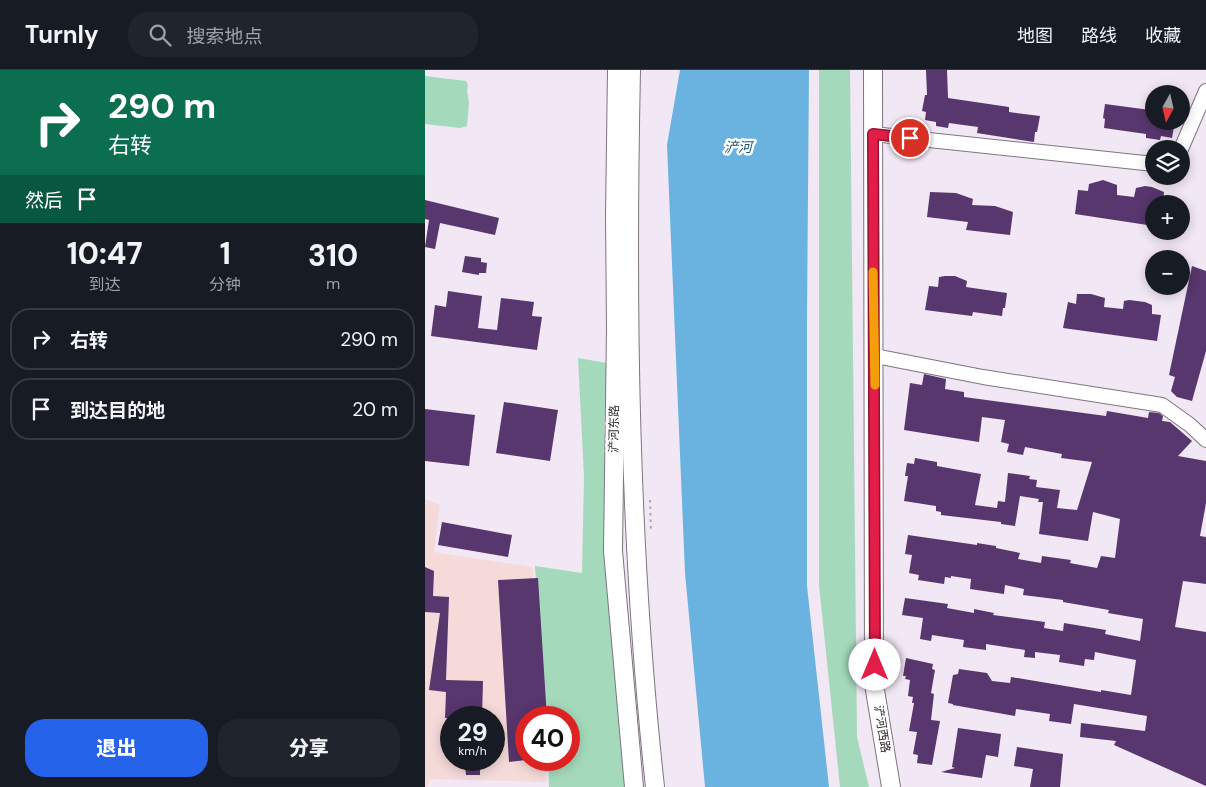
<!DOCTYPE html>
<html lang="zh">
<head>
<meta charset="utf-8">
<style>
  body { margin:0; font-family:"DM Sans","Noto Sans SC",sans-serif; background:#20242c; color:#f1f3f6; height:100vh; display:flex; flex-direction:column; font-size:19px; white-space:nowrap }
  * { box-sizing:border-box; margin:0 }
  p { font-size:16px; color:#9ea1a6 }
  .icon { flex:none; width:28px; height:28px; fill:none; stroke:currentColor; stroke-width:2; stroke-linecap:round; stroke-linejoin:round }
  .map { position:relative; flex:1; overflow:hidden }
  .sheet { display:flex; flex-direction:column; background:#171b24; width:425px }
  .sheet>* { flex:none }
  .banner { background:#0b6e4f; color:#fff; overflow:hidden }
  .needle { width:32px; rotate:188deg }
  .tools { position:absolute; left:720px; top:15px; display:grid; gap:10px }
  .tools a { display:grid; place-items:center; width:45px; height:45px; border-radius:50%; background:#171b24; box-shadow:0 2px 12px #0003; font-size:25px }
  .speed { position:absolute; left:15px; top:636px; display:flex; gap:10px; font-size:25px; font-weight:700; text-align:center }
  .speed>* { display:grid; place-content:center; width:65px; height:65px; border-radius:50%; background:#171b24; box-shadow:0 2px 12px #0003; line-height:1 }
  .speed small { font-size:12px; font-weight:400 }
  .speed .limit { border:8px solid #d22; background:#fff; color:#111 }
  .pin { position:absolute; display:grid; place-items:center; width:42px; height:42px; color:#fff; margin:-21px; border:2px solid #fff; border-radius:50%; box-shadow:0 1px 5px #0007 }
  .me { position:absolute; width:55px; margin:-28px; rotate:0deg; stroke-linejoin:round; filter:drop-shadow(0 0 4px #0008) }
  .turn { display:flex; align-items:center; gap:18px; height:105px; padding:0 25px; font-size:22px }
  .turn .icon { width:65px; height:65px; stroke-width:2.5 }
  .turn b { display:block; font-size:35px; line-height:42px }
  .then { display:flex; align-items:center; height:48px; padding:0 25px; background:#0003; gap:10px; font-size:19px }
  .eta { display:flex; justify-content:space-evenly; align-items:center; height:85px; text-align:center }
  .eta b { font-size:30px; font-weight:800; line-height:35px }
  .action { display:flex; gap:10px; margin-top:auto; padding:10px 25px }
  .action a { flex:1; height:58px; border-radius:20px; background:#2563eb; color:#fff; font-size:20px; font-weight:800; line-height:58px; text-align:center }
  .action a+a { background:#20242c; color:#f1f3f6 }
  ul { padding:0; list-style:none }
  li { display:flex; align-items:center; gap:15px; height:62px; margin:0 10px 8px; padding:0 15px; border:2px solid #363941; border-radius:20px }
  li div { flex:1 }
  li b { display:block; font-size:19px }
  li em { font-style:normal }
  header { display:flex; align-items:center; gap:30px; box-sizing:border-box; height:70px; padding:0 25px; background:#171b24; border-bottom:1px solid #363941 }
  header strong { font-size:24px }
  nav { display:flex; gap:28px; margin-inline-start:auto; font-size:18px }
  .search { width:350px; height:45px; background:#20242c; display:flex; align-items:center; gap:12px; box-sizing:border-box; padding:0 18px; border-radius:20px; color:#9ea1a6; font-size:19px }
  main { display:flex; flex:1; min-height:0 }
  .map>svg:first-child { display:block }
  .industrial { fill:#f5dad9; fill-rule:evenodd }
  .green { fill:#a4dabb }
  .water { fill:#6ab3e0 }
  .building { fill:#58366e }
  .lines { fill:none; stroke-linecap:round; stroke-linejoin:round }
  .minor-casing { stroke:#7f7480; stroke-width:16 }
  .tertiary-casing { stroke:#7f7480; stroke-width:20 }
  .path { stroke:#aca4ae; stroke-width:2; stroke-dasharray:2.5 4; stroke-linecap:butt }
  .minor { stroke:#fff; stroke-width:14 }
  .tertiary { stroke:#fff; stroke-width:18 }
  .route-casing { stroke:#92132f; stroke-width:12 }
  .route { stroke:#e11d48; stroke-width:9 }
  .slow { stroke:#f59e0b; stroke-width:9 }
  .labels { text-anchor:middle; stroke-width:5; stroke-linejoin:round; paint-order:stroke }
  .street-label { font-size:12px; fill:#312d32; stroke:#fff }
  .water-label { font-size:14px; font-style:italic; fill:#1c5372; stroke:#fff }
</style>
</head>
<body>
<header>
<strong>Turnly</strong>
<div class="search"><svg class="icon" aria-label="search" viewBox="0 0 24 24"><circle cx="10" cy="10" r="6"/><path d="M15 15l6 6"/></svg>搜索地点</div>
<nav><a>地图</a><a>路线</a><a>收藏</a></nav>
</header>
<main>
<section class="sheet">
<div class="banner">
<div class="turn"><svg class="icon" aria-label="right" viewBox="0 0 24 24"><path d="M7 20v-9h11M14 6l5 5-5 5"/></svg><div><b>290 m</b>右转</div></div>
<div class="then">然后<svg class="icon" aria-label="arrive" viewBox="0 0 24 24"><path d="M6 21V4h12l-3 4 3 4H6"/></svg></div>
</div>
<div class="eta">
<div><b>10:47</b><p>到达</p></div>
<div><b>1</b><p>分钟</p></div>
<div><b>310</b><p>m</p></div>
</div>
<ul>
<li><svg class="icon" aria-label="right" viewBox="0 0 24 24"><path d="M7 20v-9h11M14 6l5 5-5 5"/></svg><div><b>右转</b></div><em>290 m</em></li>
<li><svg class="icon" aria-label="arrive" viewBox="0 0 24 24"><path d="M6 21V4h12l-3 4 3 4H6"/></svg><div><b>到达目的地</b></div><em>20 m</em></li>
</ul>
<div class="action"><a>退出</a><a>分享</a></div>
</section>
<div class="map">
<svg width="781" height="717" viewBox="0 0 781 717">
  <rect width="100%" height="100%" fill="#f2e7f4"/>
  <!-- industrial -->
  <path class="industrial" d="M 0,429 L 15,435 L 9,482 L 107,497 L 117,647 L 101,648 L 101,690 L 120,690 L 121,712 L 5,709 L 3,717 L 0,717 ZM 26,648 L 69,648 L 69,690 L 26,690 Z"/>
  <!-- green -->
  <g class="green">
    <polygon points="394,0 425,0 432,667 444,717 415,717 394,515"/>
    <polygon points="0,6 41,11 43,15 42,21 44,32 42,56 35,58 0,54"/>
    <polygon points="153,288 182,293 179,361 183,471 201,717 124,717 123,690 144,690 144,648 120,647 110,496 157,503 159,407"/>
  </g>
  <!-- water -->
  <polygon class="water" points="255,0 384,0 382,250 382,516 404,717 280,717 260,503 242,75"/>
  <!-- building -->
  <g class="building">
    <polygon points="501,0 522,0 523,28 584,37 584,42 615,46 612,62 610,62 609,72 552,63 553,57 524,53 523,58 511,56 511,52 500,50 501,42 497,41 500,25 502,25"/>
    <polygon points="680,34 725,40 724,42 729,42 729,51 750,51 747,68 736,66 735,70 721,68 721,64 679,58 680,49 678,48"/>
    <polygon points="678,110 692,115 692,125 709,127 711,118 720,116 727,117 739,122 738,134 729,134 729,156 650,144 653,120 663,121 664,114"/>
    <polygon points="505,122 531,123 548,129 547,135 570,136 588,142 585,165 541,160 543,152 502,147"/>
    <polygon points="0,130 74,148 70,165 15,153 10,179 0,177 4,150 0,149"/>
    <polygon points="40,186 56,188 56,192 62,193 61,203 54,203 54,205 37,202"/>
    <polygon points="767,196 781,201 781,281 767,331 752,327 746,321 750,307 744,305"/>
    <polygon points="520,206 530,206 542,211 541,217 582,223 580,238 578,238 577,246 548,242 547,246 500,240 504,216 513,217 514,207"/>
    <polygon points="23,221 57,226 53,258 72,260 76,228 109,232 107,246 117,247 112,280 6,266 10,235 21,237"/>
    <polygon points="652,224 666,224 680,228 679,237 698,239 699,231 704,230 720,232 727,235 727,244 736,245 732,271 638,258 643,232 651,234"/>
    <polygon points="499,304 521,309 520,319 539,322 539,327 681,346 682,341 723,348 724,342 734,343 738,346 737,351 745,352 767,371 753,386 781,391 781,433 775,466 781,467 781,514 758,511 750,557 781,562 781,716 689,675 691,671 655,667 656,653 720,661 722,646 649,634 646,654 624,651 625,644 591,639 590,646 528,635 528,634 523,633 528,605 533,604 534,599 562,603 567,611 585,613 586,607 676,622 676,620 706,625 711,590 670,582 669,590 660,589 659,596 634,592 635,585 610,582 610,588 599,587 600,580 561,574 561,580 538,577 539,570 507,565 506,571 495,569 498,548 477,545 480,528 523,534 522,538 549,543 549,539 569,543 568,545 620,552 619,558 638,561 639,553 681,560 680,564 715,571 718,549 683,543 684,540 638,532 638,530 598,525 599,519 580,515 579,524 545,519 546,509 526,506 526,508 520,507 519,514 493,510 494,505 484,503 487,485 480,484 483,465 552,475 552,473 571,476 571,478 595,483 593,489 616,493 617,486 646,490 645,493 650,494 672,498 676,486 690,488 695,449 668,442 663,471 614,464 618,432 613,432 614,429 595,426 590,456 576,454 576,452 516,445 516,442 511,441 511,436 479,431 483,406 480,406 482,393 489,394 490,388 512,392 512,396 556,404 550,435 572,438 573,431 580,432 583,403 605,406 604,409 612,410 611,417 635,420 632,438 652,440 667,392 636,388 637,384 600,377 598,385 582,382 584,374 576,372 580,350 557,347 554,372 479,360 485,313 497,315"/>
    <polygon points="79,332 133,340 125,391 71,383"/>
    <polygon points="0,339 50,345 44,396 0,391"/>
    <polygon points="17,452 87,465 83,487 13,475"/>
    <polygon points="0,497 9,501 8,526 24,527 21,610 58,611 57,648 20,648 21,622 4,620 15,543 0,542"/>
    <polygon points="113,508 122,648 101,648 101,690 84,692 73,510"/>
    <polygon points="481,588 508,594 507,599 510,600 506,623 509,624 506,650 515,651 507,695 492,693 493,685 488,684 492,662 484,661 489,633 487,633 488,627 483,626 485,610 480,609 481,606 478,606"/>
    <polygon points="533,658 576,664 573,687 561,685 557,708 516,702 530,698 527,697"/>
    <polygon points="592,677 638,684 635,717 605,717 608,699 589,696"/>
    <polygon points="40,695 55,695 55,705 41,705"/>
  </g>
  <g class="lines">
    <!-- minor casing -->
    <g class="minor-casing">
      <g id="minor">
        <polyline points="448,64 729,94"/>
        <polyline points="756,79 781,21"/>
        <polyline points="450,286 558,307 737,335 765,355 781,370"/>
      </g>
    </g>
    <!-- tertiary casing -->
    <g class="tertiary-casing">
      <g id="tertiary">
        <polyline points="192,0 190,146 191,259 188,481 209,717"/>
        <path d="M 206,0 C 201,239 204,479 230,717"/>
        <polyline points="448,0 449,614 466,717"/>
      </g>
    </g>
    <!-- path -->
    <polyline class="path" points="225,430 226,462"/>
    <!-- minor -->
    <use href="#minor" class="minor"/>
    <!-- tertiary -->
    <use href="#tertiary" class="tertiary"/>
  </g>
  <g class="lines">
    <!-- route casing -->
    <g class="route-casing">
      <polyline id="route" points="450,595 448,64 485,68"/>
    </g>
    <!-- route -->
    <use href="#route" class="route"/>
    <!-- slow -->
    <polyline class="slow" points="448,202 450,315"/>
  </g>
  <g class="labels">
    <!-- street labels -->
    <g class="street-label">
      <text transform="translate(189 359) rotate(-89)" y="4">浐河东路</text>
      <text transform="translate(457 659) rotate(81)" y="4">浐河西路</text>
    </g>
    <!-- water labels -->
    <g class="water-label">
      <text x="313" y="82">浐河</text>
    </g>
  </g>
</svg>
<div class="tools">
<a><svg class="needle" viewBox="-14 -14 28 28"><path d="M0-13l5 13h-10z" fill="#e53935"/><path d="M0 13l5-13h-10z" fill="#9ea1a6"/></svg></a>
<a><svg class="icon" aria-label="layers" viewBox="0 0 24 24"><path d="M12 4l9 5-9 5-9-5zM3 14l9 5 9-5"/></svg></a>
<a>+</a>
<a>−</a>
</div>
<div class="speed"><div>29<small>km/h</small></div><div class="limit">40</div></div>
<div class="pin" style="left:485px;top:68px;background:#d93025"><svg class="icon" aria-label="arrive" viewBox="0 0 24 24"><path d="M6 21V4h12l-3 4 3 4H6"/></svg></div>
<svg class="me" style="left:450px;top:595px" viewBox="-20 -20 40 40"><circle r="19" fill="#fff"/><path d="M0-13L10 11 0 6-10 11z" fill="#e11d48"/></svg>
</div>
</main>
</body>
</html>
